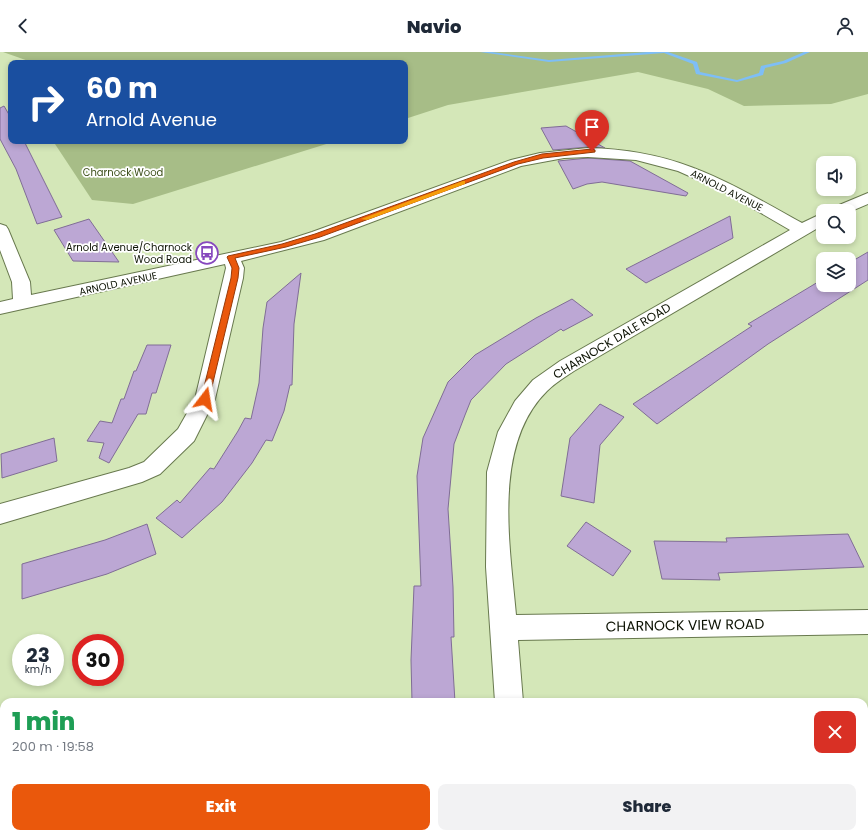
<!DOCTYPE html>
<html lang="en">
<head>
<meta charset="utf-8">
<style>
  body { margin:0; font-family:Poppins,sans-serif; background:#f2f2f3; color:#1f2937; height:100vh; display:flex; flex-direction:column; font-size:15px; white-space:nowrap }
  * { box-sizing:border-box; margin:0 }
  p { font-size:13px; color:#747a83 }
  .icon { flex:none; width:22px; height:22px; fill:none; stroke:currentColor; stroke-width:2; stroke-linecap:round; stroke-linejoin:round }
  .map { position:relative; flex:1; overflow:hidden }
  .details { position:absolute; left:0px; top:646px; width:868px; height:140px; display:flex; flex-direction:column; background:#fff; border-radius:12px 12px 0 0; box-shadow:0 2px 6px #0003 }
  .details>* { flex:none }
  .top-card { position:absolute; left:8px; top:8px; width:400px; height:84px; border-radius:8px; box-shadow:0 2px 6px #0003; background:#1a4fa0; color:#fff; overflow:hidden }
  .buttons { position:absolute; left:816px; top:104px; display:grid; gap:8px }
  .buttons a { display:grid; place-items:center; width:40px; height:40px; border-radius:8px; background:#fff; box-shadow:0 2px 6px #0003; font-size:20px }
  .speed { position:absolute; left:12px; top:582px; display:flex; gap:8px; font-size:20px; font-weight:700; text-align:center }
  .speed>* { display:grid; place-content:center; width:52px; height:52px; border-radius:50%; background:#fff; box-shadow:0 2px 6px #0003; line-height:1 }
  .speed small { font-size:10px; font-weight:400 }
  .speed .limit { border:6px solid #d22; background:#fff; color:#111 }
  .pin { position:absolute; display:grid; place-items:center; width:34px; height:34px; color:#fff; margin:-41px -17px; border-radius:50% 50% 50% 0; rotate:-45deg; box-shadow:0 0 4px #0007 }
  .pin .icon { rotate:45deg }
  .me { position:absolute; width:44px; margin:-22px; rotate:14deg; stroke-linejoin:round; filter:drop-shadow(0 0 3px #0008) }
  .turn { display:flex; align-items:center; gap:14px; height:84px; padding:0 12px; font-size:18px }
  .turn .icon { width:52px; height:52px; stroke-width:2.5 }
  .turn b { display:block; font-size:28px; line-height:34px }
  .round { display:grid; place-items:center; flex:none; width:42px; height:42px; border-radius:8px; background:#f2f2f3 }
  .head { display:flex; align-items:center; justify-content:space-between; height:68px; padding:0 12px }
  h1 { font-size:24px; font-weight:800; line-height:30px; color:#1e9e55 }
  .primary-button { display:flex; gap:8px; margin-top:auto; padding:8px 12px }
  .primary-button a { flex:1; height:46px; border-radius:8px; background:#ea580c; color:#fff; font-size:16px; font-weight:800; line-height:46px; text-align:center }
  .primary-button a+a { background:#f2f2f3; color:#1f2937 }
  header { display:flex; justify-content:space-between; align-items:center; height:52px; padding:0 12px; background:#fff; font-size:18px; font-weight:800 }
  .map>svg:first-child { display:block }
  .built { fill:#c7dca6 }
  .green { fill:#a7bd87 }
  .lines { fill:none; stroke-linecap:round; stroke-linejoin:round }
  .stream { fill:#7ebef6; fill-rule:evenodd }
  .building { fill:#bca7d4; stroke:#806d96 }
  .minor-casing { stroke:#68794e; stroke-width:2 }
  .minor { fill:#fff; fill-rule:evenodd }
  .route { fill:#ea580c; stroke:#983908 }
  .slow { fill:#f59e0b }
  .labels { text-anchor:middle; stroke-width:3.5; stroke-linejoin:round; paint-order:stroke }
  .far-park-label { font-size:10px; fill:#3a4c17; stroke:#fff }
  .far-street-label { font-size:10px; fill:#0c1203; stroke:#fff }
  .far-poi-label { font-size:10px; fill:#0c1203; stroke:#fff; text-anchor:end }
  .street-label { font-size:12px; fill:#0c1203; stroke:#fff }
  .near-street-label { font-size:14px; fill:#0c1203; stroke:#fff }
</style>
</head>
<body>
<header><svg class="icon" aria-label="back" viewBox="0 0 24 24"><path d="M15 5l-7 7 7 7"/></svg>Navio<svg class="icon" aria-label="person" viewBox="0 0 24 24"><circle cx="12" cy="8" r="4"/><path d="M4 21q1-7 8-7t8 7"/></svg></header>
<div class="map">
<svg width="868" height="786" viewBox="0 0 868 786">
  <rect width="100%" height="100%" fill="#d4e7b8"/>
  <!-- built -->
  <polygon class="built" points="520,782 770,782 771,786 520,786"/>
  <!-- green -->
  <g class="green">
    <polygon points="3,0 868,0 868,42 831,52 744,54 708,37 638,20 448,53 405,67 405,11 34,11"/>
    <polygon points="53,89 336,89 133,152 92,148"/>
  </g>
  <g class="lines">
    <!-- stream -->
    <polygon class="stream" points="480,0 492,0 549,8 647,0 668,0 697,10 700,20 737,28 759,21 761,14 783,9 804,0 810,0 786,11 765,16 763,23 737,30 696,22 693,12 664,1 549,10"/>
  </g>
  <!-- building -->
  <g class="building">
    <polygon points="4,54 11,66 11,89 24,89 62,165 37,172 16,117 0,87 0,56"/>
    <polygon points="566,74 605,96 588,95 553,98 541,76"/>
    <polygon points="588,106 630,109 688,141 686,144 602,130 587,132 573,137 558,109"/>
    <polygon points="730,164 733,186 646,231 626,217"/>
    <polygon points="89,167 119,210 73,209 54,178"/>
    <polygon points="868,200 868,228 768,292 657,372 633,352 752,274 748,272 823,227 823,233 849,233 849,211"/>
    <polygon points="301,221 294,272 292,333 290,333 284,359 272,389 266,388 252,411 222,450 182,486 156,466 177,448 180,451 210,416 214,417 238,379 245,366 251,367 259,331 263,276 267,250"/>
    <polygon points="572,247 593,263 563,279 561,277 506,312 471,348 465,363 454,392 448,457 453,535 454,585 451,585 455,650 412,650 411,608 414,534 421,534 417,424 423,386 448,330 475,303 536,266"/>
    <polygon points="147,293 171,293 156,341 152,341 146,362 138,362 109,411 99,406 104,391 87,389 100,369 112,371 121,347 124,347 134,319 136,319"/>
    <polygon points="600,352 624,365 600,393 594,451 561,444 570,386"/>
    <polygon points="54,386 57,409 2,426 1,402"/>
    <polygon points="586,470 631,499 613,524 567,494"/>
    <polygon points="147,472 156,502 107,522 22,547 22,512 105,488"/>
    <polygon points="848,482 864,515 718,521 720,528 662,527 654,489 727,490 726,486"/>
  </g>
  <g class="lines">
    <!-- minor casing -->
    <g class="minor-casing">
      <g id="minor">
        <path d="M 588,96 C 678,98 726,129 802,171 L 823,161 L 823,173 L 574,319 C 565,325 555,331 547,339 C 492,393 510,494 516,563 L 868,558 L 868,582 L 518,588 L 523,650 L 495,650 L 486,515 L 487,420 L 498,380 L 515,349 L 533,328 L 560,309 L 790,178 L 725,140 L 678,119 L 636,108 L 588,105 L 564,106 L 521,114 L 324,188 L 241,209 L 244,216 L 243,226 L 215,347 L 194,389 L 160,422 L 142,430 L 0,472 L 0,452 L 129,416 L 144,410 L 178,377 L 195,347 L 226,216 L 225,212 L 0,262 L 0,250 L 13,247 L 12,230 L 0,198 L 0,172 L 6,174 L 8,177 L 30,230 L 31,243 L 281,190 L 312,180 L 511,108 L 540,101 Z"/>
        <polygon points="868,141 868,152 849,160 830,159 832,156"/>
        <rect x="504" y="782" width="32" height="4"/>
        <polygon points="622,782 711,782 713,786 620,786"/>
      </g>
    </g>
    <!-- minor -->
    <use href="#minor" class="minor"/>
  </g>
  <!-- route -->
  <polygon class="route" points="592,97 595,98 595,100 543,106 518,112 320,185 286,195 235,206 239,216 238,226 209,347 208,349 202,349 201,347 231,226 232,216 227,205 228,204 282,192 315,182 514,110 542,102"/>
  <!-- slow -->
  <polygon class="slow" points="463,129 465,129 465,132 367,168 361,167"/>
  <!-- icons -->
  <defs>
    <g id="bus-ring" transform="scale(1.15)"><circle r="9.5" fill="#fff" stroke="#8748be" stroke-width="1.5"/><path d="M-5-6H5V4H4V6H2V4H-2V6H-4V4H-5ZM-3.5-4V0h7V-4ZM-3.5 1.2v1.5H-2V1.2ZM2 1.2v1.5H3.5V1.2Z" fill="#8748be"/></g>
  </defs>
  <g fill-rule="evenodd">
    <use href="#bus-ring" x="207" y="201"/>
  </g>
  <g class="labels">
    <!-- far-park labels -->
    <g class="far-park-label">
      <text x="123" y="124">Charnock Wood</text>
    </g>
    <!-- far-street labels -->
    <g class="far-street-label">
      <text transform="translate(727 138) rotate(27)" y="4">ARNOLD AVENUE</text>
      <text transform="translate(118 231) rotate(-12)" y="4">ARNOLD AVENUE</text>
    </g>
    <!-- far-poi labels -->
    <g class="far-poi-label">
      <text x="192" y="199">Arnold Avenue/Charnock<tspan x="192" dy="12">Wood Road</tspan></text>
    </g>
    <!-- street labels -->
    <g class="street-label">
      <text transform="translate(612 289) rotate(-31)" y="4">CHARNOCK DALE ROAD</text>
    </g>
    <!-- near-street labels -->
    <g class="near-street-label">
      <text transform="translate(685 573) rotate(-1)" y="5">CHARNOCK VIEW ROAD</text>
    </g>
  </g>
</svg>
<div class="buttons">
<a><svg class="icon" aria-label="sound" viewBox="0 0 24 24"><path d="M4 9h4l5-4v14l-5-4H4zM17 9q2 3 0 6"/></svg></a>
<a><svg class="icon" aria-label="search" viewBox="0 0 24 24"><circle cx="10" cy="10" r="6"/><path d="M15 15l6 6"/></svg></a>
<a><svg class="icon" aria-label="layers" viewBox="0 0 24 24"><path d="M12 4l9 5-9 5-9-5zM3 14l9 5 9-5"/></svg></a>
</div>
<div class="speed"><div>23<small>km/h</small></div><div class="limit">30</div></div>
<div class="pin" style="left:592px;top:99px;background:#d93025"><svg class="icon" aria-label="arrive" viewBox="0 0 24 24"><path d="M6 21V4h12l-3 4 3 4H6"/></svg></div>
<svg class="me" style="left:205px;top:347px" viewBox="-20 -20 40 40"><path d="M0-17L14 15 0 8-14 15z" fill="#ea580c" stroke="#fff" stroke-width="4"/></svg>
<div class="top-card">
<div class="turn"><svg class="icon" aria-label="right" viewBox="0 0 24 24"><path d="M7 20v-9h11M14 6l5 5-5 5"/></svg><div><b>60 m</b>Arnold Avenue</div></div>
</div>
<section class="details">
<div class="head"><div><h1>1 min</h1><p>200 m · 19:58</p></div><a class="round" style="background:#d93025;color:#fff"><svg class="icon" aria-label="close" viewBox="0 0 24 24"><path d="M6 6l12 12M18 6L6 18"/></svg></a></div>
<div class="primary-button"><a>Exit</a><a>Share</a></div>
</section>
</div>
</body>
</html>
